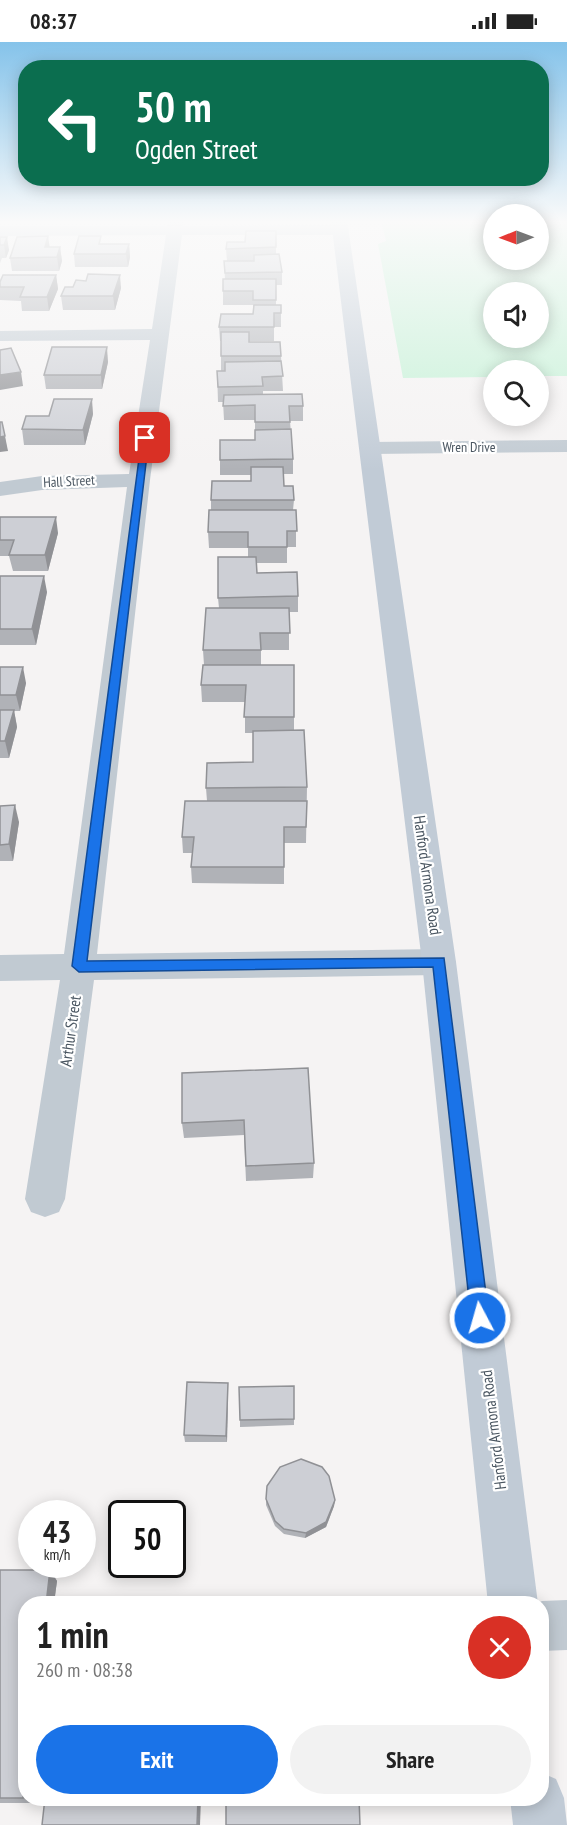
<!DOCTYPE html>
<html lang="en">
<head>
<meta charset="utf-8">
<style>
  body { margin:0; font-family:"PT Sans Narrow",sans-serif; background:#f2f2f2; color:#222; height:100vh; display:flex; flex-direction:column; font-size:22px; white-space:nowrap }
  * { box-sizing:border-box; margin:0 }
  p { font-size:20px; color:#767676 }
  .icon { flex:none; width:33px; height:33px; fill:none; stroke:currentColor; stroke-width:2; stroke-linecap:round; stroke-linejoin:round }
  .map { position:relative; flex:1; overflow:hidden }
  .side { position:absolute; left:18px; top:1554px; width:531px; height:210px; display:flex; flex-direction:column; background:#fff; border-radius:24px; box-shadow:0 3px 15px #0003 }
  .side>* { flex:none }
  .hud { position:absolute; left:18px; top:18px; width:531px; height:126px; border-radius:24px; box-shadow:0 3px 15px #0003; background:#0b6e4f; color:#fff; overflow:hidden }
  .needle { width:39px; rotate:269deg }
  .tools { position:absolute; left:483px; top:162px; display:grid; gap:12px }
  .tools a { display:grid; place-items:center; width:66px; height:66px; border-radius:50%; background:#fff; box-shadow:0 3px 15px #0003; font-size:30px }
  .speed { position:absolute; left:18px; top:1458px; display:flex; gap:12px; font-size:30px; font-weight:700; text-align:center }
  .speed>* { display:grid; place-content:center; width:78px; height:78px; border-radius:50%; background:#fff; box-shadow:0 3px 15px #0003; line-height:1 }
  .speed small { font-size:15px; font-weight:400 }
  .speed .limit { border:3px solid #111; border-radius:9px; background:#fff; color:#111 }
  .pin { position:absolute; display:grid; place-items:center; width:51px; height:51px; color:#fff; margin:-26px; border-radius:12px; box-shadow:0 3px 9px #0006 }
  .me { position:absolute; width:66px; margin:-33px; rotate:354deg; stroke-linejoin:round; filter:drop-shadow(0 0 4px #0008) }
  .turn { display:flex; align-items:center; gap:21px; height:126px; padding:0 18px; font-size:27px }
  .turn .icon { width:78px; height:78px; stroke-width:2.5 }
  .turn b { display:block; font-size:42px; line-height:51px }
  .round { display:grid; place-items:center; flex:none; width:63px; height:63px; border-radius:32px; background:#f2f2f2 }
  .summary { display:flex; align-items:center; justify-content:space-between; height:102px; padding:0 18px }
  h1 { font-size:36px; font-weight:800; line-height:45px }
  .cta { display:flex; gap:12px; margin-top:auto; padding:12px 18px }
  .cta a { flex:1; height:69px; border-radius:36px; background:#1a73e8; color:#fff; font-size:24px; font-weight:800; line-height:69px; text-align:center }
  .cta a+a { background:#f2f2f2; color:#222 }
  .status { display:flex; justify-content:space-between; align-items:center; height:42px; padding:0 30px; background:#fff; direction:ltr }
  .status svg { height:16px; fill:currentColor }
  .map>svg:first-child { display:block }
  .green { fill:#c3f1d5; fill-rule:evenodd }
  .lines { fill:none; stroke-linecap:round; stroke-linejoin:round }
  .minor { fill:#c1cad2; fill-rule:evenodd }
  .secondary { fill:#c1cbd6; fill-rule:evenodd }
  .wall { fill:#b0b2b7 }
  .shaded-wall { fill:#909195 }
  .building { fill:#cdcfd5; stroke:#909195; stroke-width:1.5 }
  .route { fill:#1a73e8; stroke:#114b97; stroke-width:1.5 }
  .labels { text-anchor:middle; stroke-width:4.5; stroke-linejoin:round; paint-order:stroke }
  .far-street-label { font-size:14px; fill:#4a5661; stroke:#fff }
  .street-label { font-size:16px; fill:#4a5661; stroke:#fff }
</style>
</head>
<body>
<div class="status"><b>08:37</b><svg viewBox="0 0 49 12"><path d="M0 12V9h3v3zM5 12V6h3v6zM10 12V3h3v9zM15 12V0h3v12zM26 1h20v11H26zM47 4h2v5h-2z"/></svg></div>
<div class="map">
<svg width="567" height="1783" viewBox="0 0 567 1783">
  <rect width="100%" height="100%" fill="#f5f3f3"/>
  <!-- green -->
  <path class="green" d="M 381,178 L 493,178 L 494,218 L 538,218 L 539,178 L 567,178 L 567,334 L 539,334 L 538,328 L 494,328 L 493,335 L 403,336 L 378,202 L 386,199 ZM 494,250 L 538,250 L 538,296 L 494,296 Z"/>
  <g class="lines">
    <!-- minor -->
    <g class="minor">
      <polygon points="168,178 184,178 183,184 341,183 349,188 341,193 182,193 150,438 97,912 439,907 451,911 456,920 451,929 439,933 94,938 65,1157 59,1170 45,1175 31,1170 25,1157 60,938 0,939 0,913 64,912 127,445 42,448 0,454 0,440 42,434 129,432 150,298 0,299 0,289 152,287 166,193 0,194 0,184 167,184"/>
      <polygon points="567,398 567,410 371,412 364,410 361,406 364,402 371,400"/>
      <polygon points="567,1558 567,1608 542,1609 542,1562 536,1562 542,1559"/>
    </g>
    <!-- secondary -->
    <g class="secondary">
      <polygon points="331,178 347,178 456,920 538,1562 488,1562 422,920"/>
      <polygon points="542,1731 556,1737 564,1756 567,1783 513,1783 510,1756 542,1756"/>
    </g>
  </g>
  <!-- wall -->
  <g class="wall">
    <polygon points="276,189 276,213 282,230 282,243 276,243 276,263 281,263 281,285 274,285 274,299 249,299 249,300 281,314 283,349 263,349 263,352 303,364 303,379 290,379 293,417 293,432 283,432 284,444 294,458 293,468 296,468 296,505 287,505 287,521 256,521 257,531 298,554 298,570 289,570 289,608 261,608 261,623 294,623 294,688 307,745 306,801 284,801 284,842 192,841 191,825 192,811 183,811 182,795 207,759 206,746 253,720 253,691 245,691 245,660 202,660 201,643 204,623 203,608 219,566 218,556 248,515 248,506 209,506 208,490 211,468 211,458 251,439 251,433 220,433 220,418 255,398 255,378 224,378 223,360 218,360 217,329 221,329 221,299 220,299 219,285 253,272 253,263 223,263 223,249 225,237 224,219 227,219 226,207"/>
    <polygon points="0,195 9,208 6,216 2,216 0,221"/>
    <polygon points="102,202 129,202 130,215 128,225 75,225 74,212"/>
    <polygon points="49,205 60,205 62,219 59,229 12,229 10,216"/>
    <polygon points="56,233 58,247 49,269 22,269 21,259 0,258 0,240"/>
    <polygon points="121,246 115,268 63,268 61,254"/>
    <polygon points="108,320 102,347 46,347 44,333"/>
    <polygon points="93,372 85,403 24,403 22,387"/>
    <polygon points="0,475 58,491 48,529 13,529 9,514 0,514"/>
    <polygon points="0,534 47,550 36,603 0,603"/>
    <polygon points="0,625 26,641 20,669 14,669 17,685 9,716 0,716"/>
    <polygon points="0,764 19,780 13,819 0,819"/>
    <polygon points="182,1031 314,1121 313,1136 246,1139 244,1093 184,1096 182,1081"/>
    <polygon points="228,1341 228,1347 227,1400 185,1400 184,1393"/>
    <polygon points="294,1377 294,1383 240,1385 240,1378"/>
    <polygon points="266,1457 335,1458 334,1464 326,1485 305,1496 284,1492 275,1484 266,1463"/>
    <polygon points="0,1528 50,1528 57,1539 26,1756 32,1756 31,1761 0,1761"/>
  </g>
  <!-- shaded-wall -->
  <g class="shaded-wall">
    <polygon points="48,194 50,207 45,205"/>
    <polygon points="7,195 9,208 6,216 4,203"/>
    <polygon points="129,202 130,215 128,225 126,212"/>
    <polygon points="60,205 62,219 59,229 57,215"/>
    <polygon points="56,233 58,247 49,269 47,255"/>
    <polygon points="120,233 121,246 115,268 113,254"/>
    <polygon points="107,305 108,320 102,347 101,333"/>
    <polygon points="21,330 23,344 0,348 0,333"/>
    <polygon points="92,357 93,372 85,403 83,388"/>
    <polygon points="5,394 8,409 0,410 0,395"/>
    <polygon points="56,475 58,491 48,529 45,513"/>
    <polygon points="44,534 47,550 36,603 32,587"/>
    <polygon points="23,625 26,641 20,669 16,653"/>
    <polygon points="14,668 17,685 9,716 5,699"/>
    <polygon points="15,763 19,780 13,819 9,802"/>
    <polygon points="228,1341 228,1347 227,1400 226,1394"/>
    <polygon points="335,1458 334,1464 326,1485 305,1496 306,1491"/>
    <polygon points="50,1528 57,1539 54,1562 46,1562"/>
    <polygon points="26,1732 26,1756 32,1756 31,1761 23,1756"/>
    <polygon points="198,1756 201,1756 200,1783 197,1783"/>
  </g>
  <!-- building -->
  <g class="building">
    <polygon points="246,189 276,189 276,205 226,207 227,200 245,200"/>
    <polygon points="48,194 45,205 60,205 57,215 10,216 17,195"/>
    <polygon points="79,194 101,194 99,202 129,202 126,212 74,212"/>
    <polygon points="0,195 7,195 4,203 0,203"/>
    <polygon points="279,212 282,230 225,231 224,219 254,219 254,213"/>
    <polygon points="88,232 120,233 113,254 61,254 65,245 73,245 76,238 86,239"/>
    <polygon points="3,233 56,233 47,255 20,255 24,245 0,245 0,240"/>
    <polygon points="223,237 276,237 276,258 253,258 253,249 223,249"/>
    <polygon points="254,263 281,263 281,271 274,271 274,285 219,285 221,272 253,272"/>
    <polygon points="221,290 249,290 249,300 280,300 281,314 221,314"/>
    <polygon points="52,305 107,305 101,333 44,333"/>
    <polygon points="11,306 21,330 0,333 0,308"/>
    <polygon points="281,319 283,334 262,335 263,344 218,345 217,329 225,329 225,320"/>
    <polygon points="302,352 303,364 289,364 290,380 255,380 255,363 223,364 224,353"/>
    <polygon points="54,357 92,357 83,388 22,387 26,374 49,374"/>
    <polygon points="0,380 2,380 5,394 0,395"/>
    <polygon points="291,387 293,417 220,418 220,398 255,398 255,388"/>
    <polygon points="251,425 283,425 284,444 293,444 294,458 211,458 212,439 251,439"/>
    <polygon points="209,468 296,468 297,489 287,489 287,505 248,505 248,490 208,490"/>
    <polygon points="0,475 56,475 45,513 9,513 14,498 0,498"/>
    <polygon points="218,515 256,515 257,531 297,530 298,554 218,556"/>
    <polygon points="0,534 44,534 32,587 0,587"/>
    <polygon points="206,566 289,566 290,591 260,591 261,608 203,608"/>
    <polygon points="203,623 294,623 294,675 244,675 246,643 201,643"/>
    <polygon points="0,625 23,625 16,653 0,653"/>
    <polygon points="0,668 14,668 5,699 0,699"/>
    <polygon points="304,688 307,745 206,746 207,721 253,720 253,689"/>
    <polygon points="185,759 307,759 306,785 284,785 284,825 191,825 194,795 182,795"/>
    <polygon points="15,763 9,802 0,803 0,764"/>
    <polygon points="308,1026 314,1121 246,1124 244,1078 182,1081 182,1031"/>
    <polygon points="187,1340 228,1341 226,1394 184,1393"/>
    <polygon points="294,1344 294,1377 240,1378 239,1345"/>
    <polygon points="301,1417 322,1425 329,1434 335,1458 326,1480 306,1491 284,1487 275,1479 266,1457 267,1444 280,1425"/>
    <polygon points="0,1528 50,1528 46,1562 26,1562 26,1732 23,1756 0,1756"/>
    <polygon points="45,1756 198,1756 197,1783 42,1783"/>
    <polygon points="226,1756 359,1756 360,1783 226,1783"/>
  </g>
  <!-- sky -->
  <linearGradient id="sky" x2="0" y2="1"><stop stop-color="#85c3ea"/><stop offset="0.42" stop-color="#fafafa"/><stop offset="1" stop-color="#fafafa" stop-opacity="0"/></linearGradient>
  <rect width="567" height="428" fill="url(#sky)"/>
  <!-- route -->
  <polygon class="route" points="142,394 149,396 87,919 444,916 489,1276 486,1282 480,1285 474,1282 471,1276 433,925 79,930 72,924"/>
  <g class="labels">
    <!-- far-street labels -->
    <g class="far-street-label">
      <text x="469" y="410">Wren Drive</text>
      <text transform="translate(69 439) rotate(-3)" y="5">Hall Street</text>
    </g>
    <!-- street labels -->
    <g class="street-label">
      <text transform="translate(428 833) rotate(82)" y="6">Hanford Armona Road</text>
      <text transform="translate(70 989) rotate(-82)" y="6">Arthur Street</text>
      <text transform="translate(493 1388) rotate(-97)" y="6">Hanford Armona Road</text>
    </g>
  </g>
</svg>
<div class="tools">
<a><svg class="needle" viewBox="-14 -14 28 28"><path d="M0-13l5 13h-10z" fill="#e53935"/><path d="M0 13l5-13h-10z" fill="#767676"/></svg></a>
<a><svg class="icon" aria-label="sound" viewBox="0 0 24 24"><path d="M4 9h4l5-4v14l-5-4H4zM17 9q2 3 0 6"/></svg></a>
<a><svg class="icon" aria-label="search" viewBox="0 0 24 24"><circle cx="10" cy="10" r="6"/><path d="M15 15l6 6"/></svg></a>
</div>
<div class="speed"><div>43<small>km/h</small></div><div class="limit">50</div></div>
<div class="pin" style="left:145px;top:396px;background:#d93025"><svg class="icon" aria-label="arrive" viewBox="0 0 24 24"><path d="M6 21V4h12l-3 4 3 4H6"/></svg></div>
<svg class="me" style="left:480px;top:1276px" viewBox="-20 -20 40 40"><circle r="17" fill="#1a73e8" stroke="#fff" stroke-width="3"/><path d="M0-11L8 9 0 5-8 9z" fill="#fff"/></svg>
<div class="hud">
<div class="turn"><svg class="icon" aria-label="left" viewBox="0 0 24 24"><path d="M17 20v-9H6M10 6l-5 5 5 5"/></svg><div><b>50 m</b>Ogden Street</div></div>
</div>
<section class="side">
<div class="summary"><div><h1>1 min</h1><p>260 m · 08:38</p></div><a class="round" style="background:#d93025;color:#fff"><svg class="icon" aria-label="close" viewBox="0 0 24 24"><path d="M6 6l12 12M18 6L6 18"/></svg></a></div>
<div class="cta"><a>Exit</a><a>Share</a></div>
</section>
</div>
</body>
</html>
